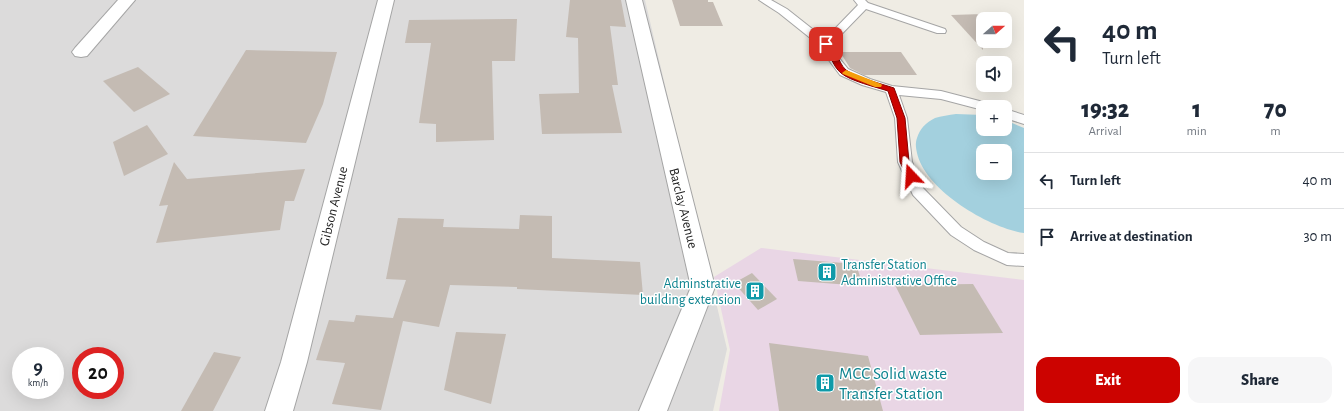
<!DOCTYPE html>
<html lang="en">
<head>
<meta charset="utf-8">
<style>
  body { margin:0; font-family:"Alegreya Sans",sans-serif; background:#f6f6f7; color:#1f2937; height:100vh; display:flex; flex-direction:column; font-size:15px; white-space:nowrap }
  * { box-sizing:border-box; margin:0 }
  p { font-size:13px; color:#747a83 }
  .icon { flex:none; width:22px; height:22px; fill:none; stroke:currentColor; stroke-width:2; stroke-linecap:round; stroke-linejoin:round }
  .map { position:relative; flex:1; overflow:hidden }
  .drawer { display:flex; flex-direction:column; background:#fff; width:320px }
  .drawer>* { flex:none }
  .banner { background:#fff; color:#1f2937; overflow:hidden }
  .needle { width:26px; rotate:69deg }
  .fabs { position:absolute; left:976px; top:12px; display:grid; gap:8px }
  .fabs a { display:grid; place-items:center; width:36px; height:36px; border-radius:8px; background:#fff; box-shadow:0 4px 16px #0002; font-size:20px }
  .speed { position:absolute; left:12px; top:347px; display:flex; gap:8px; font-size:20px; font-weight:700; text-align:center }
  .speed>* { display:grid; place-content:center; width:52px; height:52px; border-radius:50%; background:#fff; box-shadow:0 4px 16px #0002; line-height:1 }
  .speed small { font-size:10px; font-weight:400 }
  .speed .limit { border:6px solid #d22; background:#fff; color:#111 }
  .pin { position:absolute; display:grid; place-items:center; width:34px; height:34px; color:#fff; margin:-17px; border-radius:8px; box-shadow:0 2px 6px #0006 }
  .me { position:absolute; width:44px; margin:-22px; rotate:340deg; stroke-linejoin:round; filter:drop-shadow(0 0 3px #0008) }
  .turn { display:flex; align-items:center; gap:14px; height:84px; padding:0 12px; font-size:18px }
  .turn .icon { width:52px; height:52px; stroke-width:2.5 }
  .turn b { display:block; font-size:28px; line-height:34px }
  .eta { display:flex; justify-content:space-evenly; align-items:center; height:68px; text-align:center }
  .eta b { font-size:24px; font-weight:800; line-height:28px }
  .action { display:flex; gap:8px; margin-top:auto; padding:8px 12px }
  .action a { flex:1; height:46px; border-radius:12px; background:#cc0300; color:#fff; font-size:16px; font-weight:800; line-height:46px; text-align:center }
  .action a+a { background:#f6f6f7; color:#1f2937 }
  ul { padding:0; list-style:none }
  li { display:flex; align-items:center; gap:12px; height:56px; padding:0 12px; border-top:1px solid #e0e1e3 }
  li div { flex:1 }
  li b { display:block; font-size:15px }
  li em { font-style:normal }
  main { display:flex; flex:1; min-height:0 }
  .map>svg:first-child { display:block }
  .residential { fill:#dcdbdb; fill-rule:evenodd }
  .industrial { fill:#e9d6e5 }
  .water { fill:#a3d0de; fill-rule:evenodd }
  .building { fill:#c4bbb3 }
  .lines { fill:none; stroke-linecap:round; stroke-linejoin:round }
  .lane-casing { stroke:#a5a5a5; stroke-width:2 }
  .street-casing { stroke:#a5a5a5; stroke-width:2 }
  .lane { fill:#fff; fill-rule:evenodd }
  .street { fill:#fff; fill-rule:evenodd }
  .route { fill:#cc0300; stroke:#850200 }
  .slow { fill:#f59e0b }
  .labels { text-anchor:middle; stroke-width:3; stroke-linejoin:round; paint-order:stroke }
  .street-label { font-size:14px; fill:#1e1e1e; stroke:#fff }
  .culture-label { font-size:14px; fill:#0d838f; stroke:#fff; text-anchor:start }
  .near-culture-label { font-size:17px; fill:#0d838f; stroke:#fff; text-anchor:start }
</style>
</head>
<body>
<main>
<div class="map">
<svg width="1024" height="411" viewBox="0 0 1024 411">
  <rect width="100%" height="100%" fill="#efece4"/>
  <!-- residential -->
  <path class="residential" d="M 0,0 L 645,0 L 727,349 L 713,411 L 0,411 ZM 21,356 L 55,356 L 55,390 L 21,390 ZM 81,356 L 115,356 L 115,390 L 81,390 Z"/>
  <!-- industrial -->
  <polygon class="industrial" points="761,248 1024,280 1024,411 719,411 730,350 714,277"/>
  <!-- water -->
  <path class="water" d="M 956,114 L 983,115 L 983,129 L 1005,129 L 1005,120 L 1024,128 L 1024,233 C 989,228 925,190 917,153 C 916,148 915,144 917,138 C 920,129 925,123 935,118 C 941,116 949,115 956,114 ZM 983,151 L 1005,151 L 1005,173 L 983,173 Z"/>
  <!-- building -->
  <g class="building">
    <polygon points="570,0 621,0 626,27 610,26 618,85 612,85 622,133 542,134 539,94 579,93 578,38 566,37"/>
    <polygon points="672,0 708,0 708,2 713,2 723,26 680,26"/>
    <polygon points="983,14 983,50 951,15"/>
    <polygon points="517,19 515,61 492,61 494,140 436,142 436,124 419,123 431,43 405,43 409,20"/>
    <polygon points="246,50 337,52 323,104 306,143 193,136"/>
    <polygon points="840,52 901,52 917,75 864,75 850,68"/>
    <polygon points="138,67 170,94 134,112 103,81"/>
    <polygon points="147,125 168,154 124,176 113,142"/>
    <polygon points="174,162 187,179 305,169 294,201 285,201 280,230 156,243 168,205 159,206"/>
    <polygon points="520,215 552,216 552,258 640,262 643,295 517,289 517,287 450,285 439,327 403,321 381,410 332,404 345,363 316,360 329,320 354,322 356,315 393,318 406,280 386,279 398,218 444,219 443,227 519,229"/>
    <polygon points="793,259 856,264 863,286 798,281"/>
    <polygon points="752,273 777,299 758,310 734,283"/>
    <polygon points="973,284 1003,333 920,335 895,285"/>
    <polygon points="456,332 506,334 491,404 444,390"/>
    <polygon points="769,343 868,356 883,411 779,411"/>
    <polygon points="214,352 241,357 213,411 181,411"/>
  </g>
  <g class="lines">
    <!-- lane casing -->
    <g class="lane-casing">
      <g id="lane">
        <polygon points="759,0 771,0 787,9 825,39 858,5 854,0 865,0 868,3 945,29 946,31 945,33 937,33 866,9 832,44 839,58 848,69 870,79 892,86 941,91 991,104 993,107 983,107 983,110 941,99 899,95 907,118 912,162 923,188 961,227 984,242 1008,253 1024,254 1024,266 1007,265 974,250 951,235 913,195 898,162 895,118 886,92 862,85 840,75 828,59 824,49 779,13"/>
        <polygon points="1005,109 1024,115 1024,124 1005,118"/>
      </g>
    </g>
    <!-- street casing -->
    <g class="street-casing">
      <g id="street">
        <polygon points="118,0 135,0 87,56 81,57 75,56 72,52 75,48"/>
        <polygon points="378,0 394,0 307,362 293,411 265,411 281,362"/>
        <polygon points="626,0 642,0 715,287 667,411 639,411 691,287"/>
      </g>
    </g>
    <!-- lane -->
    <use href="#lane" class="lane"/>
    <!-- street -->
    <use href="#street" class="street"/>
  </g>
  <!-- route -->
  <path class="route" d="M 826,42 C 837,46 837,62 846,70 C 855,77 882,84 894,88 L 905,118 L 909,162 L 916,176 L 914,179 L 908,179 L 900,162 L 897,118 L 888,91 C 876,87 850,81 841,73 C 832,66 830,52 823,44 Z"/>
  <!-- slow -->
  <polygon class="slow" points="846,70 881,84 882,85 881,87 875,87 843,74 842,73"/>
  <!-- icons -->
  <defs>
    <g id="building-square" transform="scale(1)"><rect x="-9" y="-9" width="18" height="18" rx="4" fill="#0f9aa8" stroke="#fff"/><path d="M-4-6H4V6H1V3H-1V6H-4ZM-2.5-4.3h1.7v1.8h-1.7ZM.8-4.3h1.7v1.8H.8ZM-2.5-1h1.7V.8h-1.7ZM.8-1h1.7V.8H.8Z" fill="#fff"/></g>
  </defs>
  <g fill-rule="evenodd">
    <use href="#building-square" x="827" y="272"/>
    <use href="#building-square" x="755" y="291"/>
    <use href="#building-square" x="825" y="383"/>
  </g>
  <g class="labels">
    <!-- street labels -->
    <g class="street-label">
      <text transform="translate(333 206) rotate(-76)" y="5">Gibson Avenue</text>
      <text transform="translate(684 208) rotate(76)" y="5">Barclay Avenue</text>
    </g>
    <!-- culture labels -->
    <g class="culture-label">
      <text x="841" y="269">Transfer Station<tspan x="841" dy="16">Administrative Office</tspan></text>
      <text x="741" y="288" text-anchor="end">Adminstrative<tspan x="741" dy="16">building extension</tspan></text>
    </g>
    <!-- near-culture labels -->
    <g class="near-culture-label">
      <text x="839" y="379">MCC Solid waste<tspan x="839" dy="20">Transfer Station</tspan></text>
    </g>
  </g>
</svg>
<div class="fabs">
<a><svg class="needle" viewBox="-14 -14 28 28"><path d="M0-13l5 13h-10z" fill="#e53935"/><path d="M0 13l5-13h-10z" fill="#747a83"/></svg></a>
<a><svg class="icon" aria-label="sound" viewBox="0 0 24 24"><path d="M4 9h4l5-4v14l-5-4H4zM17 9q2 3 0 6"/></svg></a>
<a>+</a>
<a>−</a>
</div>
<div class="speed"><div>9<small>km/h</small></div><div class="limit">20</div></div>
<div class="pin" style="left:826px;top:44px;background:#d93025"><svg class="icon" aria-label="arrive" viewBox="0 0 24 24"><path d="M6 21V4h12l-3 4 3 4H6"/></svg></div>
<svg class="me" style="left:911px;top:176px" viewBox="-20 -20 40 40"><path d="M0-17L14 15 0 8-14 15z" fill="#cc0300" stroke="#fff" stroke-width="4"/></svg>
</div>
<section class="drawer">
<div class="banner">
<div class="turn"><svg class="icon" aria-label="left" viewBox="0 0 24 24"><path d="M17 20v-9H6M10 6l-5 5 5 5"/></svg><div><b>40 m</b>Turn left</div></div>
</div>
<div class="eta">
<div><b>19:32</b><p>Arrival</p></div>
<div><b>1</b><p>min</p></div>
<div><b>70</b><p>m</p></div>
</div>
<ul>
<li><svg class="icon" aria-label="left" viewBox="0 0 24 24"><path d="M17 20v-9H6M10 6l-5 5 5 5"/></svg><div><b>Turn left</b></div><em>40 m</em></li>
<li><svg class="icon" aria-label="arrive" viewBox="0 0 24 24"><path d="M6 21V4h12l-3 4 3 4H6"/></svg><div><b>Arrive at destination</b></div><em>30 m</em></li>
</ul>
<div class="action"><a>Exit</a><a>Share</a></div>
</section>
</main>
</body>
</html>
